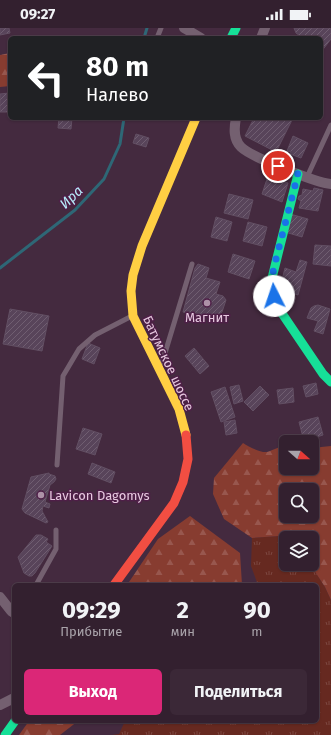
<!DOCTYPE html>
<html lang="ru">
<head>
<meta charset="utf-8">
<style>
  body { margin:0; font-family:"Fira Sans",sans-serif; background:#3b2837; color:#f1f3f6; height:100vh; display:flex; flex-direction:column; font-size:15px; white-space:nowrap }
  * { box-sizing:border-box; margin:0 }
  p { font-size:13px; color:#a9a3aa }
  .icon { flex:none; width:22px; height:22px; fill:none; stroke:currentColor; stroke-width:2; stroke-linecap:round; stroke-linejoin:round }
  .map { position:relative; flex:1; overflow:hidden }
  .details { position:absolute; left:12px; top:555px; width:307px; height:140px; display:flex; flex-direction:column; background:#33202f; border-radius:6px; box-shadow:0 1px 3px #0004,0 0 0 1px #4e3e4b }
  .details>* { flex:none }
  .hud { position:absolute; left:8px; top:8px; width:315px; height:84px; border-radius:6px; box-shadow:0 1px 3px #0004,0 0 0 1px #4e3e4b; background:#202124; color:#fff; overflow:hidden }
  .needle { width:26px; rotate:111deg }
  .tools { position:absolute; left:279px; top:407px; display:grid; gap:8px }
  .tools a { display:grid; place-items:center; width:40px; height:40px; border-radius:6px; background:#33202f; box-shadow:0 1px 3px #0004,0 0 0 1px #4e3e4b; font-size:20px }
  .pin { position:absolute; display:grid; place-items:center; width:34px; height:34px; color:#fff; margin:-17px; border:2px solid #fff; border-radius:50%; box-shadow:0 1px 4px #0007 }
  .me { position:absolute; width:44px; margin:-22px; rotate:356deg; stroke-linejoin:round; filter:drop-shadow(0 0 3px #0008) }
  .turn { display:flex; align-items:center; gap:14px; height:84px; padding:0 12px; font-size:18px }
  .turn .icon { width:52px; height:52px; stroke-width:2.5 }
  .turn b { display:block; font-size:28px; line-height:34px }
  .eta { display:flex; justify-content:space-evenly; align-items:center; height:68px; text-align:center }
  .eta b { font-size:24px; font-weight:700; line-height:28px }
  .action { display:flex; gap:8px; margin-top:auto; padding:8px 12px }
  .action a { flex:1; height:46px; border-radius:6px; background:#db2777; color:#fff; font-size:16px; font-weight:700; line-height:46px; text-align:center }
  .action a+a { background:#3b2837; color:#f1f3f6 }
  .status { display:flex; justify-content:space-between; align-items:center; height:28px; padding:0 20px; background:#33202f; direction:ltr }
  .status svg { height:11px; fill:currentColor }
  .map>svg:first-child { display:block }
  .grass { fill:url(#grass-tufts) }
  .forest { fill:url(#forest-firs); fill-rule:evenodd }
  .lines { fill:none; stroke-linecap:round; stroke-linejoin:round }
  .stream { stroke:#2e6776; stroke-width:3 }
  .building { fill:url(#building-hatch); stroke:#624f63 }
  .lane { stroke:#746070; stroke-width:5 }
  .street { stroke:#746070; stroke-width:10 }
  .fast { stroke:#16e098; stroke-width:9 }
  .slow { stroke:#ffcf43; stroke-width:9 }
  .jam { stroke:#f24e42; stroke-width:9 }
  .route { stroke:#1a73e8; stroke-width:7; stroke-dasharray:0 12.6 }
  .poi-dot { fill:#ad91a7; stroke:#4e1f47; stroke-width:1.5 }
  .labels { text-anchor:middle; stroke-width:3; stroke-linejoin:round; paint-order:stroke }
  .poi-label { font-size:13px; fill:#e6c8df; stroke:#4e1f47 }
  .street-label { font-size:13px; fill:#e6c8df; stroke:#4e1f47 }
  .water-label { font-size:14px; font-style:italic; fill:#b7edfa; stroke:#4e1f47 }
</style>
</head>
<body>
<div class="status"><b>09:27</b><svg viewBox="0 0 49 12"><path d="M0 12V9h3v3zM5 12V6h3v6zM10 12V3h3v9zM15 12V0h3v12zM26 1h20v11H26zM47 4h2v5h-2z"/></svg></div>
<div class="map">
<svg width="331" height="707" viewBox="0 0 331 707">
  <defs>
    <pattern id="grass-tufts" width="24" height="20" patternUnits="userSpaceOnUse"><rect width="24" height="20" fill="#662920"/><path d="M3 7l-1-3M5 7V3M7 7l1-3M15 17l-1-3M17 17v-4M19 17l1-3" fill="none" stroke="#7c4740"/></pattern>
    <pattern id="forest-firs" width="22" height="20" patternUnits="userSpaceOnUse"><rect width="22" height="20" fill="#873c30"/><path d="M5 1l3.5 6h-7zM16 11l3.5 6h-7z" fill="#98574e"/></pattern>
    <pattern id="building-hatch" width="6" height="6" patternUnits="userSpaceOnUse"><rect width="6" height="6" fill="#58445a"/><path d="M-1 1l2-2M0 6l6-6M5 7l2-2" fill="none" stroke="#705e71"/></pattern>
  </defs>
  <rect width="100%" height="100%" fill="#442a3f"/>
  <!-- grass -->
  <polygon class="grass" points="279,508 286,512 286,536 310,536 325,559 331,572 331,707 112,707 119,706 125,693 203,693 211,696 214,693 317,693 317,557 258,557 251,538 252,510"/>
  <!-- forest -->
  <g class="forest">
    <polygon points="10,25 10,58 0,59 0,27"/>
    <path d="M 243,415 C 249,419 261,425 267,424 C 275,422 278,418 286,419 L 286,440 L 312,440 L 312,420 L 331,418 L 331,572 L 325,559 L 310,536 L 312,536 L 312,510 L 286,510 L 286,512 L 279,508 L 252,510 L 224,491 L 213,466 L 214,450 ZM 286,462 L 312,462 L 312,488 L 286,488 Z"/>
    <polygon points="190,488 240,525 242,557 127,557 158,511"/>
    <polygon points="29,693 78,693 60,707 19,707"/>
  </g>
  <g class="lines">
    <!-- stream -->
    <g class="stream">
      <polyline points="144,10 147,0"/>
      <polyline points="0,240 75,182 104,151 120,116 124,90"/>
    </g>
  </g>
  <!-- building -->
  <g class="building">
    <polygon points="0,0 9,0 10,5 0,7"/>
    <polygon points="294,0 331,0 331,11 321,24 321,10 303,10 296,5"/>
    <polygon points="9,65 10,84 0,84 0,66"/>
    <polygon points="59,90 72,90 71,101 58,100"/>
    <polygon points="254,90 288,90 292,92 276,124 245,108"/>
    <polygon points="136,106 149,110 146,119 133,115"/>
    <polygon points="293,108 308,115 301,130 290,126 291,124 287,123"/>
    <polygon points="268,148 288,155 282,174 262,166"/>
    <polygon points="314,160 323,162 318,183 299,180 301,173 298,171 299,168 302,167 303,161 313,163"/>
    <polygon points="229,166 253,172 248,191 224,185"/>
    <polygon points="290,186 308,191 302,209 285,204"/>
    <polygon points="216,189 232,194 227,213 211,209"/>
    <polygon points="248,194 267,199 262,218 243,213"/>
    <polygon points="315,217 331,218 331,238 313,236"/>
    <polygon points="233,226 255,233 249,251 228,244"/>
    <polygon points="300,232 307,234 298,267 285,263 287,254 282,252 285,240 296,244"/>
    <polygon points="198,236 209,240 206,250 220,254 216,266 223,268 226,272 222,284 216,288 209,288 192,284 191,286 183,284 195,240"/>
    <polygon points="318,277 330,281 323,306 314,303 318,293 307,290 311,280 314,278"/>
    <polygon points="10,281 49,288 42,323 3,316"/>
    <polygon points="88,315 100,320 94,336 82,331"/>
    <polygon points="194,320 209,338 200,346 185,328"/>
    <polygon points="316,355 318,366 306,369 303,358"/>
    <polygon points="239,357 243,373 234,376 230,359"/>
    <polygon points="260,358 269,367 253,383 244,374"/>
    <polygon points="225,359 235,389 221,394 211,364"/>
    <polygon points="293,360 294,374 279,376 277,362"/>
    <polygon points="318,389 323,407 304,413 299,394"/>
    <polygon points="235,392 237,405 226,407 224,394"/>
    <polygon points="83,400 102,406 95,427 76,421"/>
    <polygon points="92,435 115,444 111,455 88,446"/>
    <polygon points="49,445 49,446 55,448 56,451 54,454 50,457 45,474 50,476 49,480 43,478 42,483 48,494 46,495 25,485 22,481 31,449"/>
    <polygon points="36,507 41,507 48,511 46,514 52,518 35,545 32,548 29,548 24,545 18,529"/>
  </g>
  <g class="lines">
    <!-- lane -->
    <g class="lane">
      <polyline points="157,10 161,0"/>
      <polyline points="307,149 331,97"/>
      <polyline points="162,335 192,236"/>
      <polyline points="57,437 63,348 79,321 95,307 130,289"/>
      <polyline points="36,557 56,521 56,502"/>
    </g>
    <!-- street -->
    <g class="street">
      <polyline points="184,0 201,10"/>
      <polyline points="261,10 265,0"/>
      <path d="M 236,90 C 234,100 233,111 241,119 C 251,129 317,155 331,156"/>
      <polyline points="0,569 11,583 14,585"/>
      <polyline points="0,677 14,670"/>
    </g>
    <!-- fast -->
    <g class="fast">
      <polyline points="231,10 236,0"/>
      <polyline points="298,146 271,254 273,268 279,281 323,346 331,354"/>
      <polyline points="5,707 15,693"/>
    </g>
    <!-- slow -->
    <polyline class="slow" points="186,407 179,381 133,288 131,263 133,247 142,218 196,90"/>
    <!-- jam -->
    <polyline class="jam" points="114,557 174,475 183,454 188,431 186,407"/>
  </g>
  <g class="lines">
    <!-- route -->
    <polyline class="route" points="274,268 271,254 275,235 298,146 278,138"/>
  </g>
  <!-- markers -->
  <g class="poi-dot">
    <circle cx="207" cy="275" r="4"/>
    <circle cx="41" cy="467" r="4"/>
  </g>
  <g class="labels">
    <!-- poi labels -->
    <g class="poi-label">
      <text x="207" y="294">Магнит</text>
      <text x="49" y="472" text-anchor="start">Lavicon Dagomys</text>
    </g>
    <!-- street labels -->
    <g class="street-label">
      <text transform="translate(169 335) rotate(65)" y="5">Батумское шоссе</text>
    </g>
    <!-- water labels -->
    <g class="water-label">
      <text transform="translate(71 169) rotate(-44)" y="5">Ира</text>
    </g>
  </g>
</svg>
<div class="tools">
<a><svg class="needle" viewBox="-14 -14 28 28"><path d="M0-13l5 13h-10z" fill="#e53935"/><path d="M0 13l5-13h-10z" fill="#a9a3aa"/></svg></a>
<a><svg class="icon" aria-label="search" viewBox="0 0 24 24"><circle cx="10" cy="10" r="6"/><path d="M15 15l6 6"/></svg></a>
<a><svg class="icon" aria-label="layers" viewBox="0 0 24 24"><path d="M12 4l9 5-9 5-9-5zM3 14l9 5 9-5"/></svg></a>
</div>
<div class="pin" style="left:278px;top:138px;background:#d93025"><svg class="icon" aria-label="arrive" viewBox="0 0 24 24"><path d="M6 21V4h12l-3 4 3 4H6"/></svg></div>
<svg class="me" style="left:274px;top:268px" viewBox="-20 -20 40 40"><circle r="19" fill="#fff"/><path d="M0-13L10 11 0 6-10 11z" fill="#1a73e8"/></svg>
<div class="hud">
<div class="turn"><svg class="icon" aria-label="left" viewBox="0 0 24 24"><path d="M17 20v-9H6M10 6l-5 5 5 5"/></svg><div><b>80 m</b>Налево</div></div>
</div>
<section class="details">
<div class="eta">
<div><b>09:29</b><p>Прибытие</p></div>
<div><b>2</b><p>мин</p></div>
<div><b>90</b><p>m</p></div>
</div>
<div class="action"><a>Выход</a><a>Поделиться</a></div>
</section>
</div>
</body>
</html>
